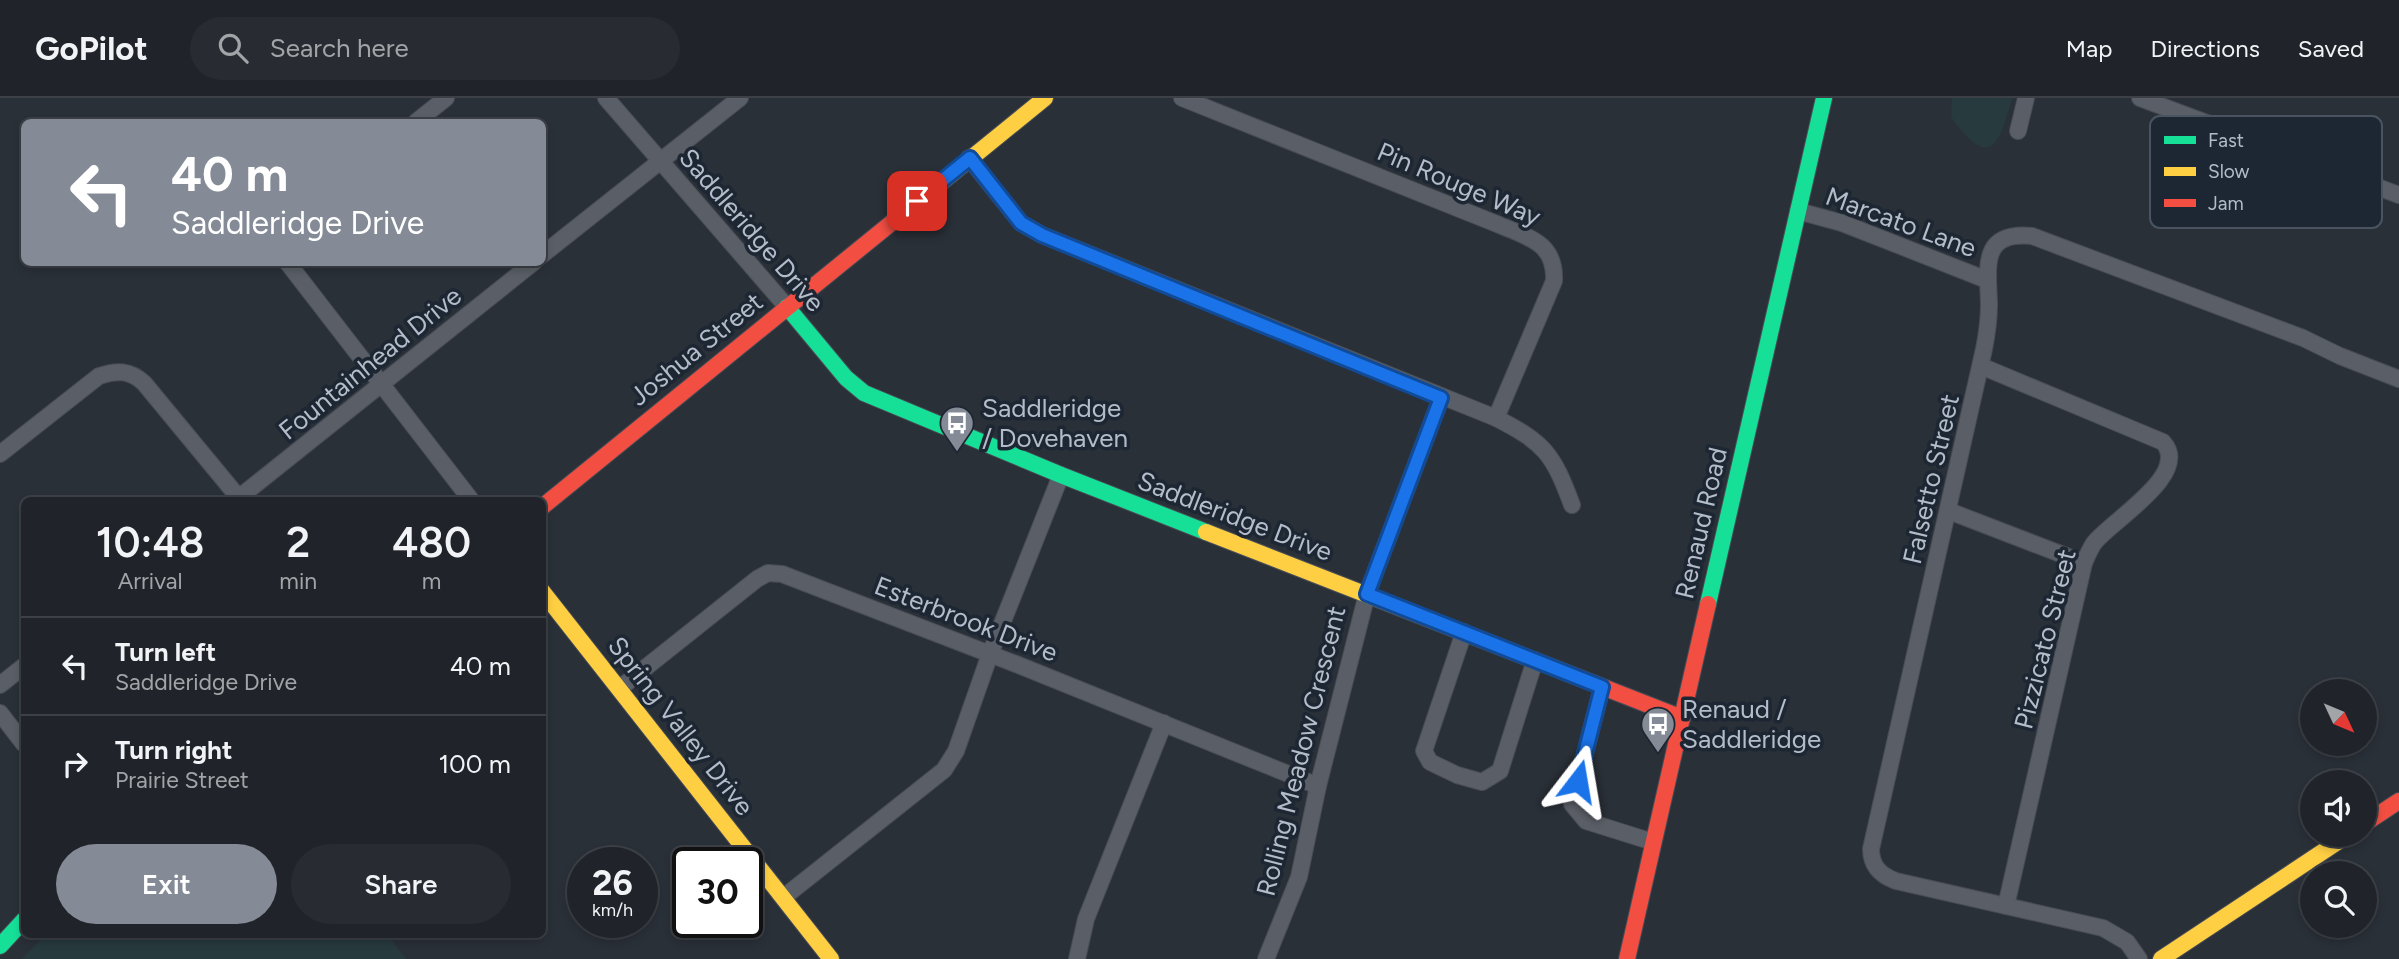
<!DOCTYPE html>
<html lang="en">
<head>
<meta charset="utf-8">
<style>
  body { margin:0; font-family:Figtree,sans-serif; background:#282c32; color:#f1f3f6; height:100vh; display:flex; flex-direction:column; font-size:26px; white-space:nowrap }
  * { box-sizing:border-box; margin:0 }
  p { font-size:23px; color:#a2a4a8 }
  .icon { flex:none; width:38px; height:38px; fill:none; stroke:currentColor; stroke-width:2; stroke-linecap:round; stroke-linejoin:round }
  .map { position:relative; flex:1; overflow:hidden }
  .drawer { position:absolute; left:21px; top:399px; width:525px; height:441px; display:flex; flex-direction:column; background:#20242a; border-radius:10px; box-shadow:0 4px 10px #0003,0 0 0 2px #3d4147 }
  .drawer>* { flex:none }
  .banner { position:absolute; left:21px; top:21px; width:525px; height:147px; border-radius:10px; box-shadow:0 4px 10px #0003,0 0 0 2px #3d4147; background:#848b96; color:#fff; overflow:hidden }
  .needle { width:46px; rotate:134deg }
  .controls { position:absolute; left:2300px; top:581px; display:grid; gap:14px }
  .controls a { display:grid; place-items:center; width:77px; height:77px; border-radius:50%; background:#20242a; box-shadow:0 4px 10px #0003,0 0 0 2px #3d4147; font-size:35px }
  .speed { position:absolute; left:567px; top:749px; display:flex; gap:14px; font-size:35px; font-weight:700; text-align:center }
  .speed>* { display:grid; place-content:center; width:91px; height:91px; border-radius:50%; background:#20242a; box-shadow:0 4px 10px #0003,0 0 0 2px #3d4147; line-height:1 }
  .speed small { font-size:18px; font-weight:400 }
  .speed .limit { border:4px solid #111; border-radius:10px; background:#fff; color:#111 }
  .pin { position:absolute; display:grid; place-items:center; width:60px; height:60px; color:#fff; margin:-30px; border-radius:14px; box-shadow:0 4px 10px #0006 }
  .me { position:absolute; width:77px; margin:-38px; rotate:14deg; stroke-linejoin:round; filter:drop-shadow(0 0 5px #0008) }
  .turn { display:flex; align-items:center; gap:24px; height:147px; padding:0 35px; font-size:32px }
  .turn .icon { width:91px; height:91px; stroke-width:2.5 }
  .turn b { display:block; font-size:49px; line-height:60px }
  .eta { display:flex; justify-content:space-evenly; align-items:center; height:119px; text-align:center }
  .eta b { font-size:42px; font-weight:600; line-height:49px }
  .button { display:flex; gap:14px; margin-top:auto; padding:14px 35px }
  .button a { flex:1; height:80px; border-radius:42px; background:#848b96; color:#fff; font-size:28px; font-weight:600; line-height:80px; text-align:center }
  .button a+a { background:#282c32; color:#f1f3f6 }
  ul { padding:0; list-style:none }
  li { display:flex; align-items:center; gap:21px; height:98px; padding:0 35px; border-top:2px solid #3d4147 }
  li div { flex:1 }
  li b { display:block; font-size:26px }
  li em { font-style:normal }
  header { display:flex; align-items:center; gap:42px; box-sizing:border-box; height:98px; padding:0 35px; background:#20242a; border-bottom:2px solid #3d4147 }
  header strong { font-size:33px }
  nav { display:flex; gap:38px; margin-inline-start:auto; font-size:24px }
  .search { width:490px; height:63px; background:#282c32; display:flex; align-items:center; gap:18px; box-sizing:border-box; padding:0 24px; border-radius:38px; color:#a2a4a8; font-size:26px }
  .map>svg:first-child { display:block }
  .green { fill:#273a3e }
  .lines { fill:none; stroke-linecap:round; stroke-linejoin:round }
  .street-casing { stroke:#484c55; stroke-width:18 }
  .fast-casing { stroke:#484c55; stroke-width:18 }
  .slow-casing { stroke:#484c55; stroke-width:18 }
  .jam-casing { stroke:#484c55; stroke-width:18 }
  .street { stroke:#5a5e66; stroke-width:16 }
  .fast { stroke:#16e098; stroke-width:16 }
  .slow { stroke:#ffcf43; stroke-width:16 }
  .jam { stroke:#f24e42; stroke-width:16 }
  .route-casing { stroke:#114b97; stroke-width:18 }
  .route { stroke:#1a73e8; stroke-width:12 }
  .labels { text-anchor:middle; stroke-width:7; stroke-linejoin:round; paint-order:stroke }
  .street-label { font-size:26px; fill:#b4bcc9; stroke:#1d2633 }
  .poi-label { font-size:26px; fill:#b4bcc9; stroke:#1d2633; text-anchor:start }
  .key { fill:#1d2633; stroke:#4a5360; stroke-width:2 }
  .key-label { font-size:19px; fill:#b4bcc9 }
</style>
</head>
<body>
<header>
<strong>GoPilot</strong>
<div class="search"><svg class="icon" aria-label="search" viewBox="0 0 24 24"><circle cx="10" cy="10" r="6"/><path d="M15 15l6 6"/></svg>Search here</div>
<nav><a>Map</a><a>Directions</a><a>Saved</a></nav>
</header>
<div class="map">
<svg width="2399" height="861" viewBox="0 0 2399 861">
  <rect width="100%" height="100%" fill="#2a3038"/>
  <!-- green -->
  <g class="green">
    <path d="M 1952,0 L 2012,0 C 1998,51 1989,71 1951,19 Z"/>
    <polygon points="45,837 387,837 406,861 22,861"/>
  </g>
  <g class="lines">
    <!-- street casing -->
    <g class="street-casing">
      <g id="street">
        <polyline points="606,0 787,209"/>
        <path d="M 1182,0 L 1497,126 C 1527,139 1556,144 1554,183 L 1496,320"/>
        <polyline points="2140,0 2399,97"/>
        <polyline points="416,24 446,0"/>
        <polyline points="2018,33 2026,0"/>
        <path d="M 969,60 L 1021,125 L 1042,137 L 1496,320 C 1545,345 1553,356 1572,407"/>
        <polyline points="1798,113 1842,125 1987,182"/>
        <polyline points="542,157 740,0"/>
        <polyline points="287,164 471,402"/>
        <path d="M 1981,268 L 2163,344 C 2192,376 2112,422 2094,445 C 2090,451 2087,458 2084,465 L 2006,808"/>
        <path d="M 0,356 L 99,278 C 117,272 130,272 144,285 L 239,400"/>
        <polyline points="236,402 534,164"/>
        <polyline points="1949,413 2084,465"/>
        <polyline points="1464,534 1424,653 1430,664 1457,677 1482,684 1500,673 1535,562"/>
        <polyline points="0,587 24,568"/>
        <polyline points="1602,589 1572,706 1586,723 1653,744"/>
        <polyline points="620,590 757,481 768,475 782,476 1016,566 1318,688"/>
        <polyline points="0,615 24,646"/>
        <polyline points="784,799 944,672 956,653 990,556 1061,377"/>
        <polyline points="1077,861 1086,821 1164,625"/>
        <polyline points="1266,861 1299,779 1318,688 1367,496 1441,300"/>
        <path d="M 2139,861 L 2127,844 L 2103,830 L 1896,783 C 1880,777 1871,768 1871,751 L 1984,251 C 1987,236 1989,222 1989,206 C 1988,169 1980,133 2032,138 L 2303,240 L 2340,258 L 2399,281"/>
      </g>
    </g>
    <!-- fast casing -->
    <g class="fast-casing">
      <g id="fast">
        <polyline points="787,209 846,280 864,295 1061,377 1206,434"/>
        <polyline points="1708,506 1824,0"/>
        <polyline points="0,848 24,822"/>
      </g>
    </g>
    <!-- slow casing -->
    <g class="slow-casing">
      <g id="slow">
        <polyline points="943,83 1045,0"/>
        <polyline points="1206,434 1567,575"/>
        <polyline points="542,493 831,861"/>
        <polyline points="2161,861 2348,737"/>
      </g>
    </g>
    <!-- jam casing -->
    <g class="jam-casing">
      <g id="jam">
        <polyline points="542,409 943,83"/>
        <polyline points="1567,575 1682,620"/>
        <polyline points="2364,726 2399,703"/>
        <polyline points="1627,861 1708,506"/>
      </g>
    </g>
    <!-- street -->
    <use href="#street" class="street"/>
    <!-- fast -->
    <use href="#fast" class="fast"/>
    <!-- slow -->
    <use href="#slow" class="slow"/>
    <!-- jam -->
    <use href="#jam" class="jam"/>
  </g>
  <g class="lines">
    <!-- route casing -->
    <g class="route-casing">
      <polyline id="route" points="917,103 970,60 1021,125 1042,137 1441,300 1367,496 1602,589 1578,683"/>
    </g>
    <!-- route -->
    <use href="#route" class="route"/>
  </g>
  <!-- icons -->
  <defs>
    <g id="bus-pin" transform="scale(1.75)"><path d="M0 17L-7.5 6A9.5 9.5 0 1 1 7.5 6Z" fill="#848b96" stroke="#1d2633"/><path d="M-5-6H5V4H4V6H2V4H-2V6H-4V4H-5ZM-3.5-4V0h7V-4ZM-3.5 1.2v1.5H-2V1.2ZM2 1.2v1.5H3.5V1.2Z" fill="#fff"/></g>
  </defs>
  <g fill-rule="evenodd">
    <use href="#bus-pin" x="957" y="325"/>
    <use href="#bus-pin" x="1658" y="626"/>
  </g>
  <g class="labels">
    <!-- street labels -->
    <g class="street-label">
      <text transform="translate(1459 86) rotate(23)" y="9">Pin Rouge Way</text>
      <text transform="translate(1901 124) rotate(20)" y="9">Marcato Lane</text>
      <text transform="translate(752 132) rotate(49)" y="9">Saddleridge Drive</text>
      <text transform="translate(696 251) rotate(-39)" y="9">Joshua Street</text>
      <text transform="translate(370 265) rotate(-39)" y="9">Fountainhead Drive</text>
      <text transform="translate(1931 381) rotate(-77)" y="9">Falsetto Street</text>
      <text transform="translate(1235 418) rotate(21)" y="9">Saddleridge Drive</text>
      <text transform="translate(1701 425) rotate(-77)" y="9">Renaud Road</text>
      <text transform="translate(966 521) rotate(21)" y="9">Esterbrook Drive</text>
      <text transform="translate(2045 541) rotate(-76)" y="9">Pizzicato Street</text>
      <text transform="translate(681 628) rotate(52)" y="9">Spring Valley Drive</text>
      <text transform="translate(1301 653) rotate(-76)" y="9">Rolling Meadow Crescent</text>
    </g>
    <!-- poi labels -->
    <g class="poi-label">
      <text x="982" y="319">Saddleridge<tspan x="982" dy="30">/ Dovehaven</tspan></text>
      <text x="1682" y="620">Renaud /<tspan x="1682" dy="30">Saddleridge</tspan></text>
    </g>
  </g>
  <!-- legend -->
  <rect x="2150" y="18" width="232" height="112" rx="10" class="key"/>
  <rect x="2164" y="38" width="32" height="8" fill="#16e098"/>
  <rect x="2164" y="69" width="32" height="9" fill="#ffcf43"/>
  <rect x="2164" y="101" width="32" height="8" fill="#f24e42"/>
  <g class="key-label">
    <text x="2208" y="49">Fast</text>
    <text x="2208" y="80">Slow</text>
    <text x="2208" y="112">Jam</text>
  </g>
</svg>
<div class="controls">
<a><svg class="needle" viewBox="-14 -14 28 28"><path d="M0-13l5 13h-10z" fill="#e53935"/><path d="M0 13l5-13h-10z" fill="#a2a4a8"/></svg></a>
<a><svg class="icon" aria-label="sound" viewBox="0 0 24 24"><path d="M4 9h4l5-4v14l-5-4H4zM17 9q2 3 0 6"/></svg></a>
<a><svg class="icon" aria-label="search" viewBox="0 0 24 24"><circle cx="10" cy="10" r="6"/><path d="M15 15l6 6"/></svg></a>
</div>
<div class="speed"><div>26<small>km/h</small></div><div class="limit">30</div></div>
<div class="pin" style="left:917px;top:103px;background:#d93025"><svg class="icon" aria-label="arrive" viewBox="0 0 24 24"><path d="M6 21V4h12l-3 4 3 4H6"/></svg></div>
<svg class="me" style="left:1578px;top:683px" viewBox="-20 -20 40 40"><path d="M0-17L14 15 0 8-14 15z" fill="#1a73e8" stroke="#fff" stroke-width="4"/></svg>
<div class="banner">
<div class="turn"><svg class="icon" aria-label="left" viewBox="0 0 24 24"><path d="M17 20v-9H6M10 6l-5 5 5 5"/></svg><div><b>40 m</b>Saddleridge Drive</div></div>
</div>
<section class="drawer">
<div class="eta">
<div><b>10:48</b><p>Arrival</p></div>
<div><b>2</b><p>min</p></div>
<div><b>480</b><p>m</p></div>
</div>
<ul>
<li><svg class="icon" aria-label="left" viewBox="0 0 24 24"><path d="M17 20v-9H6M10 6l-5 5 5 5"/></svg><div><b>Turn left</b><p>Saddleridge Drive</p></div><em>40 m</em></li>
<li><svg class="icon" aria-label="right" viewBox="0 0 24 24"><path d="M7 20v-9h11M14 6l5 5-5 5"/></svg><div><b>Turn right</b><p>Prairie Street</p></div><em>100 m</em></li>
</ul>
<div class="button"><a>Exit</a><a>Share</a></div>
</section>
</div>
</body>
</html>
